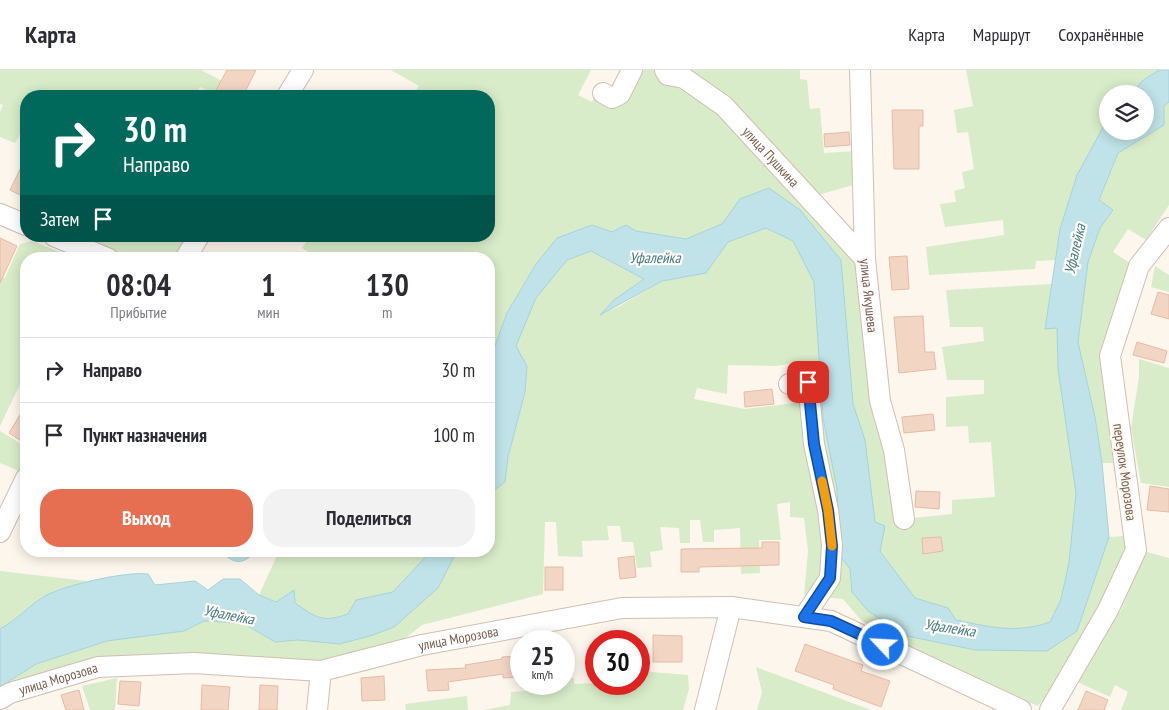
<!DOCTYPE html>
<html lang="ru">
<head>
<meta charset="utf-8">
<style>
  body { margin:0; font-family:"PT Sans Narrow",sans-serif; background:#f2f2f3; color:#2b2b33; height:100vh; display:flex; flex-direction:column; font-size:19px; white-space:nowrap }
  * { box-sizing:border-box; margin:0 }
  p { font-size:16px; color:#7c7c81 }
  .icon { flex:none; width:28px; height:28px; fill:none; stroke:currentColor; stroke-width:2; stroke-linecap:round; stroke-linejoin:round }
  .map { position:relative; flex:1; overflow:hidden }
  .panel { position:absolute; left:20px; top:182px; width:475px; height:305px; display:flex; flex-direction:column; background:#fff; border-radius:20px; box-shadow:0 2px 12px #0003 }
  .panel>* { flex:none }
  .top-card { position:absolute; left:20px; top:20px; width:475px; height:152px; border-radius:20px; box-shadow:0 2px 12px #0003; background:#00695c; color:#fff; overflow:hidden }
  .controls { position:absolute; left:1099px; top:15px; display:grid; gap:10px }
  .controls a { display:grid; place-items:center; width:55px; height:55px; border-radius:50%; background:#fff; box-shadow:0 2px 12px #0003; font-size:25px }
  .speed { position:absolute; left:510px; top:560px; display:flex; gap:10px; font-size:25px; font-weight:700; text-align:center }
  .speed>* { display:grid; place-content:center; width:65px; height:65px; border-radius:50%; background:#fff; box-shadow:0 2px 12px #0003; line-height:1 }
  .speed small { font-size:12px; font-weight:400 }
  .speed .limit { border:8px solid #d22; background:#fff; color:#111 }
  .pin { position:absolute; display:grid; place-items:center; width:42px; height:42px; color:#fff; margin:-21px; border-radius:10px; box-shadow:0 2px 8px #0006 }
  .me { position:absolute; width:55px; margin:-28px; rotate:295deg; stroke-linejoin:round; filter:drop-shadow(0 0 4px #0008) }
  .turn { display:flex; align-items:center; gap:18px; height:105px; padding:0 20px; font-size:22px }
  .turn .icon { width:65px; height:65px; stroke-width:2.5 }
  .turn b { display:block; font-size:35px; line-height:42px }
  .then { display:flex; align-items:center; height:48px; padding:0 20px; background:#0003; gap:10px; font-size:19px }
  .eta { display:flex; justify-content:space-evenly; align-items:center; height:85px; text-align:center }
  .eta b { font-size:30px; font-weight:700; line-height:35px }
  .action { display:flex; gap:10px; margin-top:auto; padding:10px 20px }
  .action a { flex:1; height:58px; border-radius:20px; background:#e76f51; color:#fff; font-size:20px; font-weight:700; line-height:58px; text-align:center }
  .action a+a { background:#f2f2f3; color:#2b2b33 }
  ul { padding:0; list-style:none }
  li { display:flex; align-items:center; gap:15px; height:65px; padding:0 20px; border-top:1px solid #e1e1e2 }
  li div { flex:1 }
  li b { display:block; font-size:19px }
  li em { font-style:normal }
  header { display:flex; align-items:center; gap:30px; box-sizing:border-box; height:70px; padding:0 25px; background:#fff; border-bottom:1px solid #e1e1e2 }
  header strong { font-size:24px }
  nav { display:flex; gap:28px; margin-inline-start:auto; font-size:18px }
  .map>svg:first-child { display:block }
  .green { fill:#d8ecc9; fill-rule:evenodd }
  .water { fill:#bfe3e8; stroke:#a5d3da }
  .building { fill:#f3d5c3; stroke:#e6bba3 }
  .lines { fill:none; stroke-linecap:round; stroke-linejoin:round }
  .minor-casing { stroke:#d1beb0; stroke-width:22 }
  .minor { stroke:#fff; stroke-width:20 }
  .route-casing { stroke:#114b97; stroke-width:12 }
  .route { stroke:#1a73e8; stroke-width:9 }
  .slow { stroke:#f59e0b; stroke-width:9 }
  .labels { text-anchor:middle; stroke-width:4.5; stroke-linejoin:round; paint-order:stroke }
  .street-label { font-size:14px; fill:#7a5c4d; stroke:#fffaf3 }
  .water-label { font-size:15px; font-style:italic; fill:#437c86; stroke:#fffaf3 }
</style>
</head>
<body>
<header>
<strong>Карта</strong>
<nav><a>Карта</a><a>Маршрут</a><a>Сохранённые</a></nav>
</header>
<div class="map">
<svg width="1169" height="640" viewBox="0 0 1169 640">
  <rect width="100%" height="100%" fill="#fdf6ec"/>
  <!-- green -->
  <g class="green">
    <polygon points="0,0 201,0 249,25 219,26 200,17 194,26 26,26 26,58 24,57 15,73 0,67 0,42 3,35 0,34"/>
    <path d="M 391,0 L 591,0 L 578,25 L 592,32 L 601,16 L 614,22 L 625,0 L 658,0 L 682,13 L 723,43 L 859,192 L 914,448 L 952,444 L 952,430 L 995,427 L 991,372 L 969,373 L 968,356 L 946,357 L 946,327 L 984,324 L 984,310 L 947,310 L 942,277 L 984,271 L 983,257 L 950,257 L 946,220 L 1052,214 L 1045,258 L 1057,257 L 1058,299 L 1076,423 L 1069,493 L 1061,529 L 1050,552 C 1016,564 990,557 956,550 L 948,538 L 915,528 L 880,480 L 885,456 L 875,452 L 865,370 L 853,334 L 841,191 L 800,141 L 740,129 L 722,154 L 686,169 L 636,161 L 626,155 L 612,162 L 592,155 L 557,168 L 536,194 L 507,243 L 492,284 L 489,306 L 489,189 L 318,189 L 302,178 L 310,166 L 489,166 L 489,26 L 412,26 L 419,16 Z"/>
    <polygon points="682,0 800,0 800,9 807,10 810,39 820,38 824,83 856,81 857,114 814,126"/>
    <polygon points="966,0 1159,0 1142,11 1131,24 1108,24 1107,51 1077,105 1060,159 1055,190 1036,191 1035,199 929,205 926,177 1004,165 1003,150 945,157 940,134 956,132 954,121 965,118 962,102 974,99 968,62 957,63 954,40 973,36"/>
    <polygon points="1169,32 1169,135 1146,170 1128,159 1113,182 1133,195 1103,284 1118,393 1102,393 1095,347 1078,272 1088,192 1100,158 1113,140 1099,131 1118,83 1164,55 1164,36"/>
    <path d="M 766,158 L 793,171 L 814,212 L 823,348 L 837,419 L 840,486 L 850,499 L 852,522 L 868,541 L 907,566 L 975,580 L 1077,561 L 1109,467 L 1125,466 L 1127,482 L 1092,554 L 1055,615 L 1038,636 L 896,574 L 860,549 L 843,529 L 804,525 L 808,481 L 804,448 L 790,447 L 790,432 L 777,434 L 781,470 L 759,470 L 760,503 L 741,504 L 740,458 L 714,460 L 714,472 L 703,472 L 700,450 L 690,450 L 690,473 L 680,473 L 679,458 L 660,457 L 663,480 L 650,482 L 652,497 L 637,498 L 633,472 L 622,472 L 620,456 L 607,456 L 609,470 L 582,471 L 583,487 L 558,486 L 556,452 L 545,452 L 543,524 L 422,555 L 403,570 L 322,595 L 200,589 L 0,623 L 0,617 L 36,594 L 107,571 L 184,561 L 204,551 L 243,553 L 275,572 L 298,570 L 340,574 L 438,518 L 457,481 L 489,481 L 489,424 L 505,412 L 508,387 L 525,322 L 527,296 L 516,276 L 536,228 L 567,190 L 591,181 L 644,209 L 614,230 L 601,244 L 618,237 L 662,211 L 706,203 L 728,172 ZM 798,292 L 802,332 L 745,339 L 694,329 L 697,318 L 727,324 L 728,295 L 776,296 Z"/>
    <polygon points="95,166 187,166 176,189 132,189 99,175"/>
    <polygon points="32,171 77,189 26,189 26,302 0,356 0,206 5,208 20,174"/>
    <polygon points="1155,196 1169,205 1169,222 1151,217"/>
    <polygon points="1139,289 1169,298 1169,417 1141,413 1131,358 1139,307"/>
    <polygon points="0,361 26,377 26,385 19,401 0,393"/>
    <path d="M 279,481 L 431,481 L 393,522 L 356,530 L 348,544 C 322,553 317,548 295,533 L 294,520 L 276,532 L 259,525 Z"/>
    <polygon points="1143,481 1169,488 1169,640 1121,640 1128,622 1115,615 1110,627 1077,612 1122,538"/>
    <polygon points="0,501 87,511 42,527 11,553 0,559"/>
    <polygon points="756,597 871,640 757,640 762,622"/>
    <polygon points="639,601 688,605 689,619 683,640 483,640 510,635 511,622 549,619 549,614 564,614 564,609 574,608 574,614 594,613 594,605 596,605 596,614 639,614"/>
    <polygon points="117,608 115,640 90,640 82,616"/>
    <polygon points="467,626 468,640 406,640 405,634"/>
  </g>
  <!-- water -->
  <g class="water">
    <path d="M 1159,0 L 1169,0 L 1169,32 L 1164,36 L 1164,55 L 1118,83 L 1099,130 L 1113,140 L 1100,158 L 1088,192 L 1078,272 L 1095,347 L 1102,393 L 1109,467 L 1077,561 L 1047,581 L 975,580 L 907,566 L 868,541 L 852,522 L 850,499 L 840,486 L 837,419 L 823,348 L 814,212 L 793,171 L 766,158 L 728,172 L 706,203 L 662,211 L 600,245 L 614,230 L 644,209 L 591,181 L 567,190 L 536,228 L 516,276 L 527,296 L 525,322 L 508,387 L 505,412 L 489,424 L 489,306 L 492,284 L 507,243 L 536,194 L 557,168 L 592,155 L 612,162 L 626,155 L 636,161 L 686,169 L 722,154 L 740,129 L 769,118 L 800,140 L 841,190 L 853,334 L 865,370 L 875,452 L 885,456 L 880,481 L 915,528 L 948,538 L 956,550 C 990,557 1016,564 1050,552 L 1061,529 L 1069,493 L 1076,423 L 1058,299 L 1057,258 L 1045,259 L 1060,159 L 1077,105 L 1106,52 L 1108,61 L 1145,61 L 1145,24 L 1131,24 L 1142,11 Z"/>
    <path d="M 222,481 L 255,481 C 244,495 233,495 222,481 Z"/>
    <path d="M 431,481 L 457,481 L 438,518 L 394,557 L 373,565 L 340,574 L 298,570 L 275,572 L 243,553 L 204,551 L 184,561 L 107,571 L 36,594 L 0,617 L 0,559 C 15,551 26,539 40,529 C 58,516 126,501 148,504 L 155,515 L 195,511 L 208,520 L 223,509 L 240,509 L 259,525 L 276,532 L 294,520 L 295,533 C 317,548 322,553 348,544 L 356,530 L 393,522 Z"/>
  </g>
  <!-- building -->
  <g class="building">
    <polygon points="227,0 256,0 243,26 213,26"/>
    <polygon points="892,40 923,40 923,56 919,56 919,99 894,99"/>
    <polygon points="849,62 850,75 825,77 824,64"/>
    <polygon points="26,87 26,128 10,120"/>
    <polygon points="0,168 17,176 0,213"/>
    <polygon points="907,186 909,219 892,220 889,187"/>
    <polygon points="1158,222 1169,225 1169,249 1151,244"/>
    <polygon points="923,246 925,282 934,282 936,299 899,303 894,247"/>
    <polygon points="1137,272 1167,281 1164,293 1133,285"/>
    <polygon points="772,319 774,334 745,337 744,322"/>
    <polygon points="26,335 26,374 9,363"/>
    <polygon points="933,344 935,360 904,363 902,347"/>
    <polygon points="1150,416 1169,419 1169,442 1147,440"/>
    <polygon points="916,421 940,422 939,439 915,437"/>
    <polygon points="941,467 943,481 923,484 922,468"/>
    <polygon points="762,472 779,472 779,495 699,497 699,502 681,502 681,479 762,478"/>
    <polygon points="634,486 636,507 620,509 618,488"/>
    <rect x="545" y="497" width="18" height="23"/>
    <polygon points="653,565 682,566 682,592 653,592"/>
    <polygon points="805,574 863,595 861,601 890,611 881,637 833,619 834,615 795,601"/>
    <polygon points="521,586 521,607 503,608 503,604 448,612 449,620 428,621 426,600 466,598 465,595 502,589 502,587"/>
    <polygon points="384,606 385,630 362,631 361,608"/>
    <polygon points="120,611 141,612 139,636 118,634"/>
    <polygon points="202,615 230,617 228,640 201,640"/>
    <polygon points="260,615 278,616 277,640 259,640"/>
    <polygon points="79,620 84,640 66,640 61,625"/>
    <polygon points="1086,621 1108,630 1104,640 1078,640"/>
  </g>
  <g class="lines">
    <!-- minor casing -->
    <g class="minor-casing">
      <g id="minor">
        <path id="s1" d="M 665,0 L 668,5 L 684,8 L 724,36 L 865,189"/>
        <path id="s2" d="M 860,0 L 865,189 L 880,331 L 894,380 L 904,449"/>
        <polyline points="603,23 612,28 620,24 632,0"/>
        <polyline points="287,26 303,0"/>
        <polyline points="0,144 26,155"/>
        <polyline points="54,166 109,189"/>
        <polyline points="185,189 199,166"/>
        <polyline points="789,314 808,312 814,374 828,440 832,475 830,508 804,547"/>
        <polyline points="0,462 26,408"/>
        <path id="s3" d="M 0,629 L 10,623 L 98,597 L 194,593 L 321,601 L 422,575 L 622,538 L 731,537 L 831,551 L 1021,640"/>
        <polyline points="317,640 321,601"/>
        <polyline points="705,640 731,537"/>
        <polyline points="1050,640 1108,540 1136,480 1110,286 1139,196 1169,158"/>
      </g>
    </g>
    <!-- minor -->
    <use href="#minor" class="minor"/>
  </g>
  <g class="lines">
    <!-- route casing -->
    <g class="route-casing">
      <polyline id="route" points="808,312 814,374 828,440 832,476 830,508 804,547 831,551 883,575"/>
    </g>
    <!-- route -->
    <use href="#route" class="route"/>
    <!-- slow -->
    <polyline class="slow" points="822,411 828,440 832,476"/>
  </g>
  <g class="labels">
    <!-- street labels -->
    <g class="street-label">
      <text dy="5" stroke="none"><textPath href="#s1" startOffset="140">улица Пушкина</textPath></text>
      <text dy="5" stroke="none"><textPath href="#s2" startOffset="226">улица Якушева</textPath></text>
      <text transform="translate(1125 402) rotate(82)" y="5">переулок Морозова</text>
      <text dy="5" stroke="none"><textPath href="#s3" startOffset="468">улица Морозова</textPath></text>
      <text dy="5" stroke="none"><textPath href="#s3" startOffset="62">улица Морозова</textPath></text>
    </g>
    <!-- water labels -->
    <g class="water-label">
      <text transform="translate(1075 179) rotate(-77)" y="5">Уфалейка</text>
      <text x="655" y="193">Уфалейка</text>
      <text transform="translate(229 545) rotate(11)" y="5">Уфалейка</text>
      <text transform="translate(950 558) rotate(9)" y="5">Уфалейка</text>
    </g>
  </g>
</svg>
<div class="controls">
<a><svg class="icon" aria-label="layers" viewBox="0 0 24 24"><path d="M12 4l9 5-9 5-9-5zM3 14l9 5 9-5"/></svg></a>
</div>
<div class="speed"><div>25<small>km/h</small></div><div class="limit">30</div></div>
<div class="pin" style="left:808px;top:312px;background:#d93025"><svg class="icon" aria-label="arrive" viewBox="0 0 24 24"><path d="M6 21V4h12l-3 4 3 4H6"/></svg></div>
<svg class="me" style="left:883px;top:575px" viewBox="-20 -20 40 40"><circle r="17" fill="#1a73e8" stroke="#fff" stroke-width="3"/><path d="M0-11L8 9 0 5-8 9z" fill="#fff"/></svg>
<div class="top-card">
<div class="turn"><svg class="icon" aria-label="right" viewBox="0 0 24 24"><path d="M7 20v-9h11M14 6l5 5-5 5"/></svg><div><b>30 m</b>Направо</div></div>
<div class="then">Затем<svg class="icon" aria-label="arrive" viewBox="0 0 24 24"><path d="M6 21V4h12l-3 4 3 4H6"/></svg></div>
</div>
<section class="panel">
<div class="eta">
<div><b>08:04</b><p>Прибытие</p></div>
<div><b>1</b><p>мин</p></div>
<div><b>130</b><p>m</p></div>
</div>
<ul>
<li><svg class="icon" aria-label="right" viewBox="0 0 24 24"><path d="M7 20v-9h11M14 6l5 5-5 5"/></svg><div><b>Направо</b></div><em>30 m</em></li>
<li><svg class="icon" aria-label="arrive" viewBox="0 0 24 24"><path d="M6 21V4h12l-3 4 3 4H6"/></svg><div><b>Пункт назначения</b></div><em>100 m</em></li>
</ul>
<div class="action"><a>Выход</a><a>Поделиться</a></div>
</section>
</div>
</body>
</html>
